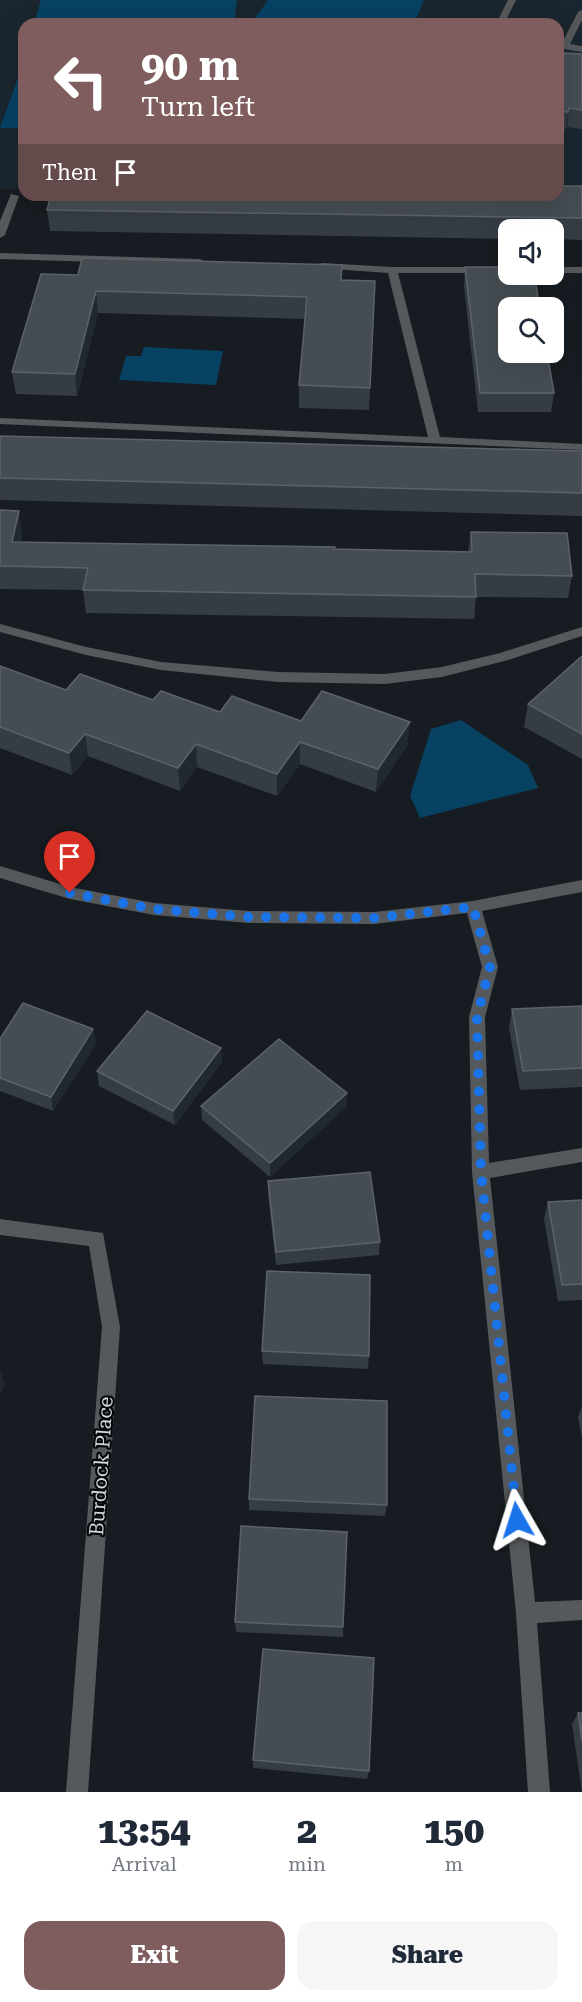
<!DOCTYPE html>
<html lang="en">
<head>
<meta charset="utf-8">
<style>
  body { margin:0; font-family:"Roboto Serif",serif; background:#f6f6f7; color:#1f2937; height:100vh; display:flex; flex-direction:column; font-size:22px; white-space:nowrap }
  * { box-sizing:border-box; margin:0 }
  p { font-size:20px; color:#747a83 }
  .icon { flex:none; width:33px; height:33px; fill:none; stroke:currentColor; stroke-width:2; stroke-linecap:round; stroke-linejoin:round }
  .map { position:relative; height:1792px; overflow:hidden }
  .drawer { display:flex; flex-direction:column; background:#fff; flex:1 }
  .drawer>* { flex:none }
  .banner { position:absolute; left:18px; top:18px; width:546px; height:183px; border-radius:18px; box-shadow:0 6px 24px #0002; background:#7f5d5e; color:#fff; overflow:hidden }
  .fabs { position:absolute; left:498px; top:219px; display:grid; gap:12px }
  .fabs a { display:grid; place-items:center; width:66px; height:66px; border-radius:12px; background:#fff; box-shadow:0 6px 24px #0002; font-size:30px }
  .pin { position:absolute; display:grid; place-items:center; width:51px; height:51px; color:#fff; margin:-62px -26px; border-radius:50% 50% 50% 0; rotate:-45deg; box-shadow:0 0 6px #0007 }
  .pin .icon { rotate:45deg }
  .me { position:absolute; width:66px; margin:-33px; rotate:354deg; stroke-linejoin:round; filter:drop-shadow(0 0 4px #0008) }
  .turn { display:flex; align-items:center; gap:21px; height:126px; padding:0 24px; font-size:27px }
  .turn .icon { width:78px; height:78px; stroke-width:2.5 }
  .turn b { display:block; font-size:42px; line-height:51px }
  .then { display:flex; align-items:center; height:57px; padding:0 24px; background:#0003; gap:12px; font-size:22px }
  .eta { display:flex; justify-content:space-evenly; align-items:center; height:102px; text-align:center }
  .eta b { font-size:36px; font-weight:800; line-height:42px }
  .button { display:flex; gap:12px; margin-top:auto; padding:12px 24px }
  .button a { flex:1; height:69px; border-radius:18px; background:#7f5d5e; color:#fff; font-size:24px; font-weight:800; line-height:69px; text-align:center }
  .button a+a { background:#f6f6f7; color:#1f2937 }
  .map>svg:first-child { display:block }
  .built { fill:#1a262f }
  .green { fill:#074263 }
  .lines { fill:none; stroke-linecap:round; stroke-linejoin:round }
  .minor { fill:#56595c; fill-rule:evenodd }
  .wall { fill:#353c42 }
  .shaded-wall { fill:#21282e }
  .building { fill:#464d52; stroke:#5c6268; stroke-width:1.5 }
  .route { stroke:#1a73e8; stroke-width:10; stroke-dasharray:0 18 }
  .labels { text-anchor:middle; stroke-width:4.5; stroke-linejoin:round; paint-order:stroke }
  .near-street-label { font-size:20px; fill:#d4d8dc; stroke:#040708 }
</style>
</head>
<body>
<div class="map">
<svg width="582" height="1792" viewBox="0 0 582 1792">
  <rect width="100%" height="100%" fill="#161c21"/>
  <!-- built -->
  <polygon class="built" points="0,0 582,0 582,202 558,195 558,24 24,24 24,189 0,189"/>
  <!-- green -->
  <g class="green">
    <polygon points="41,0 237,0 234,24 34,24"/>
    <polygon points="268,0 424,0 414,24 273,24 253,21"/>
    <polygon points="18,78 24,78 24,128 0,128"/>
    <polygon points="144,347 223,351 216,385 119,380 126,356 141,356"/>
    <polygon points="461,720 528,765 538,788 420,818 410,796 431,729"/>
  </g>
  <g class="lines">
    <!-- minor -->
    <g class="minor">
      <polygon points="508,0 516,0 504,24 496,24"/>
      <polygon points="582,10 582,20 570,44 582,46 582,52 558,48 558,42 562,43 578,12"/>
      <polygon points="11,194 19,196 5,235 0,238 0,221"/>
      <polygon points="0,253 200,259 205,262 200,265 0,259"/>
      <polygon points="323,263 392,267 508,267 508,273 398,273 440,437 582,444 582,450 0,424 0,418 428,437 388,273 319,268 319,264"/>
      <rect x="554" y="267" width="28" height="6"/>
      <polygon points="0,624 86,647 161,662 278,672 385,674 442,667 500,653 582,627 582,636 508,660 442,677 385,684 278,682 161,670 86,655 0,632"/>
      <polygon points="0,866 70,887 154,903 249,911 374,912 473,901 582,880 582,892 482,911 498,967 485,1017 489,1163 582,1148 582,1162 490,1178 535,1602 582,1600 582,1620 537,1623 550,1792 528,1792 516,1613 472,1172 469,1017 482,967 467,913 374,924 249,923 154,915 70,899 0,878"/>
      <polygon points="0,1219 103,1233 120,1327 88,1792 66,1792 102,1327 89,1246 0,1235"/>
    </g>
  </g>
  <!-- wall -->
  <g class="wall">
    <polygon points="582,54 582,129 567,127 565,130 558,129 558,67"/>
    <polygon points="582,186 582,240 554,239 554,230 508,230 508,239 50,231 47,210"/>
    <polygon points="465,267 554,393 551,412 478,412 464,286"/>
    <polygon points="41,274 375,281 369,410 299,408 299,385 305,319 98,313 77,396 16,394 12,372"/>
    <polygon points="0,436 582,451 582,516 0,500"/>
    <polygon points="0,510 22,533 21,542 468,552 471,532 572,576 568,598 476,597 474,619 86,613 83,590 0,589"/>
    <polygon points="582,656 582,759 524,727 528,704"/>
    <polygon points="0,666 66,690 153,700 220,712 301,721 408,744 376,792 300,764 277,796 197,767 180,791 88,756 72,775 0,748"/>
    <polygon points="582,1006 582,1087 520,1090 509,1028 512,1009"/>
    <polygon points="93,1029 96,1044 53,1111 0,1091 0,1039"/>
    <polygon points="221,1048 222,1062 175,1125 99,1086 97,1071"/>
    <polygon points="347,1093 346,1107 270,1177 202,1120 201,1106"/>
    <polygon points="268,1181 380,1242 379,1255 276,1265 268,1195"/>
    <polygon points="582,1200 582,1300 558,1301 544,1219 548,1202"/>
    <polygon points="262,1351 369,1356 368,1369 263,1364"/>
    <polygon points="582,1406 582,1438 578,1417"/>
    <polygon points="249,1499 387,1505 385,1516 249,1510"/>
    <polygon points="235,1622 343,1627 343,1637 236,1632"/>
    <polygon points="578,1713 582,1713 582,1792 572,1724"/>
    <polygon points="253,1760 369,1771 367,1779 253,1768"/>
  </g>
  <!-- shaded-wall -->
  <g class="shaded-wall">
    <polygon points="569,108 567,127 565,130 568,112"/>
    <polygon points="96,291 98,313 77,396 75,374"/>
    <polygon points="19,511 22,533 16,564 12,542"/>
    <polygon points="410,722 408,744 376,792 378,769"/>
    <polygon points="85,734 88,756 72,775 69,753"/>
    <polygon points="300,742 300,764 277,796 277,774"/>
    <polygon points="196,744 197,767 180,791 178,768"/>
    <polygon points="93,1029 96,1044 53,1111 51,1097"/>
    <polygon points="221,1048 222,1062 175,1125 173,1111"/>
    <polygon points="347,1093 346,1107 270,1177 270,1163"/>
    <polygon points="0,1369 5,1385 0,1394"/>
  </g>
  <!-- building -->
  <g class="building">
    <polygon points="565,53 582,54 582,110 569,108 568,112 558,111 558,67"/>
    <polygon points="558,186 582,186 582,218 47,210 51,195 558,195"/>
    <polygon points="82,258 342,265 341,280 375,281 370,388 299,385 307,297 96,291 75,374 12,372 41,274 78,275"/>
    <polygon points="465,267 508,267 508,274 534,274 540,308 508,308 508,352 547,352 554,393 480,393"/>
    <polygon points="0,436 582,451 582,493 0,478"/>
    <polygon points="0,510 19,511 12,542 335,547 334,549 472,552 471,532 567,533 572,576 475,574 476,597 83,590 88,568 0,566"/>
    <polygon points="582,656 582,734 528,704"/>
    <polygon points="0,666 66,690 80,674 153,700 161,691 220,712 232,696 301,721 322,691 410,722 378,769 300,742 277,774 196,744 178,768 85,734 69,753 0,727"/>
    <polygon points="23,1003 93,1029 51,1097 0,1078 0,1039"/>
    <polygon points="582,1006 582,1068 523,1071 512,1009"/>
    <polygon points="147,1011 221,1048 173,1111 97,1071"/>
    <polygon points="279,1039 347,1093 270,1163 201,1106"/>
    <polygon points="370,1172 380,1242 276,1252 268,1181"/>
    <polygon points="582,1200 582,1284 562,1285 548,1202"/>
    <polygon points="267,1271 370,1275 369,1356 262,1351"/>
    <polygon points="255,1396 387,1401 387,1505 249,1499"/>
    <polygon points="241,1526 347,1532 343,1627 235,1622"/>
    <polygon points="263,1649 374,1658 369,1771 253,1760"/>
    <polygon points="578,1713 582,1713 582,1741"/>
  </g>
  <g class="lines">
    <!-- route -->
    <polyline class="route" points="70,893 154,909 249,917 374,918 473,907 490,967 477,1017 481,1172 517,1520"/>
  </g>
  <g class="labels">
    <!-- near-street labels -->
    <g class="near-street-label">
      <text transform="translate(101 1466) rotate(-86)" y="7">Burdock Place</text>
    </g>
  </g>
</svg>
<div class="fabs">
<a><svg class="icon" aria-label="sound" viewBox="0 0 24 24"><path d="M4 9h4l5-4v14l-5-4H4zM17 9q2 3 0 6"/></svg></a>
<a><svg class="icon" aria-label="search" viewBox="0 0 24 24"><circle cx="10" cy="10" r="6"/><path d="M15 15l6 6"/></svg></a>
</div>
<div class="pin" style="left:70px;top:893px;background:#d93025"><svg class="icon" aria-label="arrive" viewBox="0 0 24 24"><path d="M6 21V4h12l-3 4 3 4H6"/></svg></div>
<svg class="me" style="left:517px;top:1520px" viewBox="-20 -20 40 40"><path d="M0-17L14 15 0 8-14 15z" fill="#1a73e8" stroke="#fff" stroke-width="4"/></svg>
<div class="banner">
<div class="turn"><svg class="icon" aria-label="left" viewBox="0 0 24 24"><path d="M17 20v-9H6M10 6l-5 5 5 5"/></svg><div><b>90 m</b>Turn left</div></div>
<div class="then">Then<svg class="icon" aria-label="arrive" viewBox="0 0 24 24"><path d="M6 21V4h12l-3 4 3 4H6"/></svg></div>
</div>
</div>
<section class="drawer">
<div class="eta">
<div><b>13:54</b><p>Arrival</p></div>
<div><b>2</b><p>min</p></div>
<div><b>150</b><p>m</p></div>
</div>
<div class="button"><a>Exit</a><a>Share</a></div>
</section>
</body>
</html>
